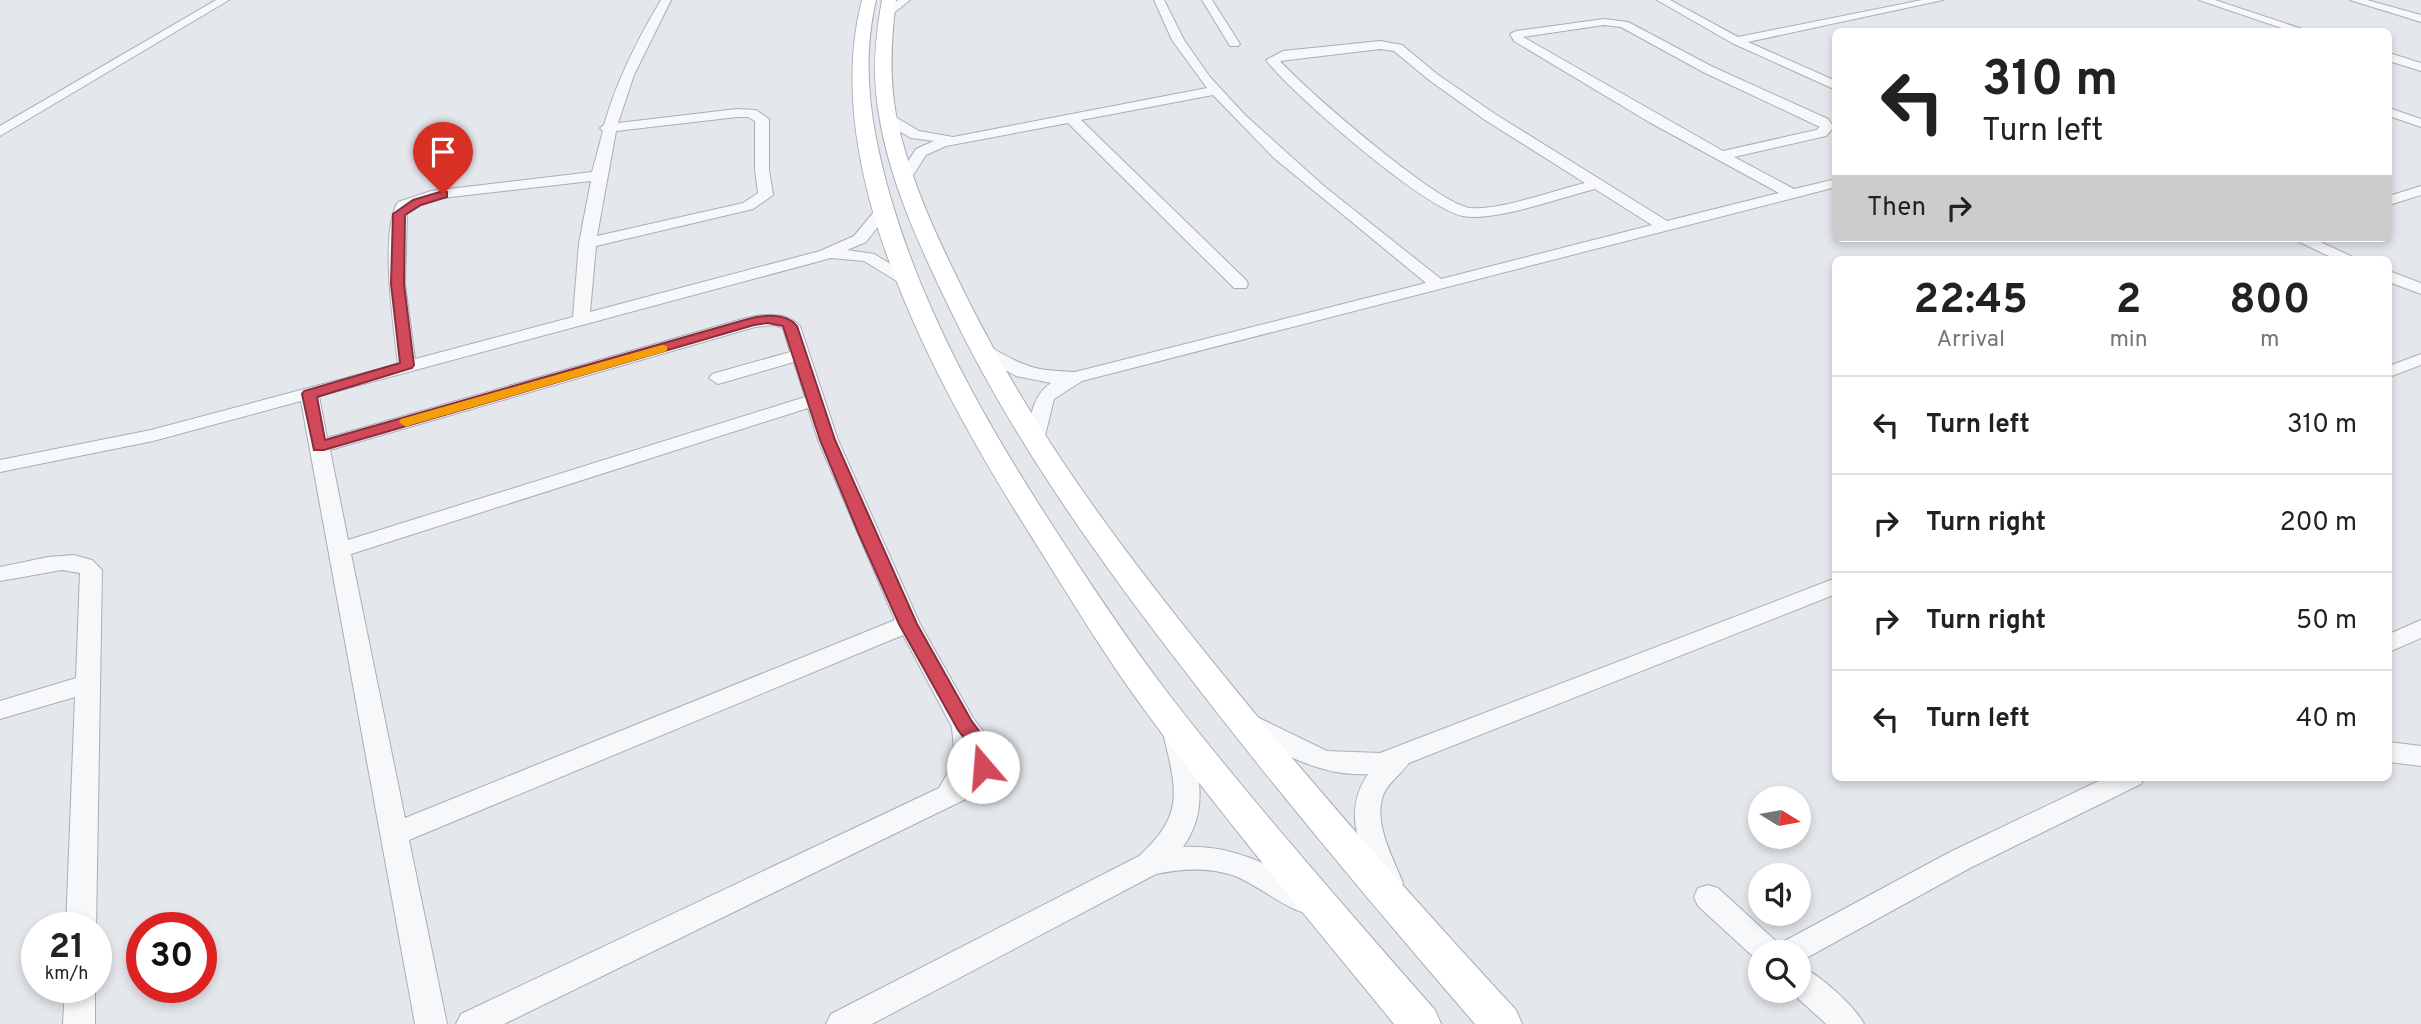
<!DOCTYPE html>
<html lang="en">
<head>
<meta charset="utf-8">
<style>
  body { margin:0; font-family:Overpass,sans-serif; background:#f2f2f2; color:#222; height:100vh; display:flex; flex-direction:column; font-size:26px; white-space:nowrap }
  * { box-sizing:border-box; margin:0 }
  p { font-size:23px; color:#767676 }
  .icon { flex:none; width:38px; height:38px; fill:none; stroke:currentColor; stroke-width:2; stroke-linecap:round; stroke-linejoin:round }
  .map { position:relative; flex:1; overflow:hidden }
  .panel { position:absolute; left:1832px; top:256px; width:560px; height:525px; display:flex; flex-direction:column; background:#fff; border-radius:10px; box-shadow:0 4px 10px #0003 }
  .panel>* { flex:none }
  .top-card { position:absolute; left:1832px; top:28px; width:560px; height:214px; border-radius:10px; box-shadow:0 4px 10px #0003; background:#fff; color:#222; overflow:hidden }
  .needle { width:46px; rotate:101deg }
  .fabs { position:absolute; left:1748px; top:786px; display:grid; gap:14px }
  .fabs a { display:grid; place-items:center; width:63px; height:63px; border-radius:50%; background:#fff; box-shadow:0 4px 10px #0003; font-size:35px }
  .speed { position:absolute; left:21px; top:912px; display:flex; gap:14px; font-size:35px; font-weight:700; text-align:center }
  .speed>* { display:grid; place-content:center; width:91px; height:91px; border-radius:50%; background:#fff; box-shadow:0 4px 10px #0003; line-height:1 }
  .speed small { font-size:18px; font-weight:400 }
  .speed .limit { border:10px solid #d22; background:#fff; color:#111 }
  .pin { position:absolute; display:grid; place-items:center; width:60px; height:60px; color:#fff; margin:-72px -30px; border-radius:50% 50% 50% 0; rotate:-45deg; box-shadow:0 0 7px #0007 }
  .pin .icon { rotate:45deg }
  .me { position:absolute; width:77px; margin:-38px; rotate:342deg; stroke-linejoin:round; filter:drop-shadow(0 0 5px #0008) }
  .turn { display:flex; align-items:center; gap:24px; height:147px; padding:0 35px; font-size:32px }
  .turn .icon { width:91px; height:91px; stroke-width:2.5 }
  .turn b { display:block; font-size:49px; line-height:60px }
  .then { display:flex; align-items:center; height:66px; padding:0 35px; background:#0003; gap:14px; font-size:26px }
  .eta { display:flex; justify-content:space-evenly; align-items:center; height:119px; text-align:center }
  .eta b { font-size:42px; font-weight:700; line-height:49px }
  ul { padding:0; list-style:none }
  li { display:flex; align-items:center; gap:21px; height:98px; padding:0 35px; border-top:2px solid #e0e0e0 }
  li div { flex:1 }
  li b { display:block; font-size:26px }
  li em { font-style:normal }
  .map>svg:first-child { display:block }
  .lines { fill:none; stroke-linecap:round; stroke-linejoin:round }
  .street-casing { stroke:#a9aeb7; stroke-width:2 }
  .secondary-casing { stroke:#a9aeb7; stroke-width:2 }
  .street { fill:#f7f8fa; fill-rule:evenodd }
  .secondary { fill:#fff; fill-rule:evenodd }
  .route { fill:#d1495b; stroke:#882f3b; stroke-width:2 }
  .slow { fill:#f59e0b }
</style>
</head>
<body>
<div class="map">
<svg width="2421" height="1024" viewBox="0 0 2421 1024">
  <rect width="100%" height="100%" fill="#e4e7ec"/>
  <g class="lines">
    <!-- street casing -->
    <g class="street-casing">
      <g id="street">
        <polygon points="216,0 229,0 0,136 0,126"/>
        <path d="M 661,0 L 671,0 L 634,75 L 618,123 L 737,109 L 756,110 L 769,119 L 769,170 L 773,195 L 753,209 L 596,246 L 590,312 L 820,251 L 854,236 L 878,207 L 883,205 L 891,210 L 866,242 L 847,250 L 874,254 L 912,277 L 914,280 L 912,283 L 900,283 L 864,261 L 831,258 L 319,396 L 327,438 L 746,318 C 764,314 786,311 800,326 L 838,440 L 920,624 L 973,718 L 992,743 L 998,758 L 988,783 L 970,797 L 504,1024 L 456,1024 L 461,1014 L 939,788 L 955,760 L 952,727 L 903,635 L 409,840 L 447,1024 L 415,1024 L 301,401 L 153,441 L 0,472 L 0,460 L 151,430 L 398,364 C 394,327 379,232 398,202 L 431,191 L 592,172 L 603,131 L 600,128 L 604,125 C 617,80 637,40 661,0 ZM 737,117 L 748,117 L 755,121 L 755,170 L 758,193 L 743,203 L 597,236 L 616,131 ZM 591,181 L 579,243 L 573,317 L 415,359 L 405,284 L 407,214 L 409,208 L 433,199 ZM 773,325 L 783,328 L 790,352 L 712,374 L 709,378 L 718,384 L 794,362 L 805,397 L 348,540 L 330,450 L 755,327 ZM 808,408 L 818,440 L 895,620 L 405,818 L 351,554 Z"/>
        <polygon points="898,0 910,0 890,16 882,16 882,12"/>
        <path d="M 1154,0 L 1164,0 L 1184,40 L 1210,77 L 1245,115 L 1325,187 L 1441,279 L 1652,225 L 1595,189 C 1562,197 1495,222 1463,216 C 1425,209 1292,94 1266,60 L 1283,51 L 1380,41 L 1402,45 L 1437,74 L 1495,114 L 1667,221 L 1779,193 L 1649,122 L 1514,41 L 1510,34 L 1516,31 L 1604,19 L 1628,22 L 1711,66 L 1828,119 L 1834,127 L 1826,136 L 1734,157 L 1794,189 L 1836,179 L 1836,187 L 1082,381 L 1054,399 L 1042,448 L 1028,448 L 1025,444 C 1031,421 1030,397 1051,383 L 1016,376 L 975,353 L 972,349 L 975,345 C 985,343 992,348 1001,353 C 1032,370 1039,370 1075,372 L 1426,283 L 1274,158 L 1213,95 L 1081,120 L 1246,280 L 1248,284 L 1246,288 L 1234,288 L 1068,123 L 946,146 L 926,155 L 910,180 L 900,180 L 898,177 L 916,149 L 934,141 L 911,138 L 882,121 L 882,115 L 892,115 L 919,131 L 953,137 L 1207,88 L 1172,40 ZM 1604,25 L 1621,27 L 1703,72 L 1820,127 L 1816,130 L 1723,151 L 1523,37 ZM 1380,49 L 1394,51 L 1429,80 L 1485,120 L 1585,183 C 1555,190 1499,211 1470,208 C 1436,203 1306,90 1280,61 Z"/>
        <polygon points="1202,0 1212,0 1240,44 1238,46 1230,46"/>
        <polygon points="1657,0 1670,0 1738,37 1922,0 1943,0 1748,42 1836,81 1836,90 1732,43"/>
        <polygon points="2199,0 2215,0 2311,32 2293,32"/>
        <polygon points="2350,0 2367,0 2421,15 2421,22"/>
        <polygon points="2389,53 2421,63 2421,71 2389,61"/>
        <polygon points="2389,108 2421,119 2421,127 2389,116"/>
        <polygon points="2421,186 2421,195 2389,205 2389,196"/>
        <polygon points="2291,238 2312,238 2357,259 2335,259"/>
        <polygon points="2389,271 2421,283 2421,294 2389,282"/>
        <polygon points="2421,354 2421,365 2389,377 2389,366"/>
        <polygon points="74,555 92,560 102,570 96,928 66,928 75,697 0,719 0,701 76,678 80,573 62,570 0,581 0,567 48,557"/>
        <path d="M 1836,578 L 1836,594 L 1409,763 C 1401,774 1390,781 1384,793 C 1372,822 1393,857 1403,883 L 1399,891 L 1389,895 L 1379,891 L 1375,883 C 1360,844 1342,813 1368,774 C 1321,777 1282,753 1242,731 L 1238,724 L 1242,717 L 1251,714 L 1327,751 L 1380,753 Z"/>
        <polygon points="2421,620 2421,638 2389,652 2389,634"/>
        <path d="M 1177,727 L 1186,730 L 1190,737 C 1200,776 1208,812 1183,847 C 1232,844 1274,866 1314,891 L 1318,900 L 1314,909 C 1311,910 1307,912 1304,912 C 1291,912 1250,880 1232,875 C 1207,867 1181,869 1156,874 L 872,1024 L 826,1024 L 831,1014 L 1139,856 C 1184,815 1177,792 1164,737 L 1168,730 Z"/>
        <polygon points="2389,742 2421,746 2421,766 2389,762"/>
        <polygon points="2107,777 2145,777 2141,784 1970,868 1799,962 1799,952 1760,952 1760,962 1758,961 1698,906 1694,897 1698,888 1708,885 1718,888 1779,944 1950,852"/>
        <path d="M 1799,966 C 1818,973 1855,1006 1864,1024 L 1826,1024 L 1789,990 L 1799,990 Z"/>
        <polygon points="65,987 95,987 95,1024 63,1024"/>
      </g>
    </g>
    <!-- secondary casing -->
    <g class="secondary-casing">
      <g id="secondary">
        <path d="M 862,0 L 876,0 C 860,68 872,133 891,199 C 924,312 982,416 1045,514 C 1085,576 1125,637 1170,696 C 1254,804 1345,907 1435,1010 L 1441,1024 L 1394,1024 C 1310,921 1224,819 1146,712 C 1107,659 1073,603 1038,547 C 946,402 816,177 862,0 Z"/>
        <path d="M 882,0 L 896,0 C 891,39 889,76 896,115 C 910,183 941,246 972,308 C 1038,437 1117,543 1208,656 C 1306,778 1410,895 1516,1010 L 1522,1024 L 1475,1024 C 1374,907 1275,789 1181,666 C 1094,553 1012,438 950,309 C 920,247 890,183 879,115 C 872,76 875,39 882,0 Z"/>
      </g>
    </g>
    <!-- street -->
    <use href="#street" class="street"/>
    <!-- secondary -->
    <use href="#secondary" class="secondary"/>
  </g>
  <!-- route -->
  <path class="route" d="M 443,191 L 447,192 L 447,197 L 421,205 L 405,215 L 404,284 L 414,365 L 412,368 L 317,397 L 325,440 L 748,319 C 764,315 786,312 797,326 L 835,440 L 917,624 L 971,720 L 993,750 L 993,767 L 990,773 L 983,775 L 976,773 L 973,767 L 974,751 L 958,730 L 899,624 L 858,532 L 820,440 L 783,326 L 768,323 L 754,325 L 324,450 L 314,450 L 302,394 L 304,391 L 400,363 L 391,284 L 393,214 L 413,200 Z"/>
  <!-- slow -->
  <polygon class="slow" points="662,345 667,346 667,351 411,425 406,427 399,422 401,419"/>
</svg>
<div class="fabs">
<a><svg class="needle" viewBox="-14 -14 28 28"><path d="M0-13l5 13h-10z" fill="#e53935"/><path d="M0 13l5-13h-10z" fill="#767676"/></svg></a>
<a><svg class="icon" aria-label="sound" viewBox="0 0 24 24"><path d="M4 9h4l5-4v14l-5-4H4zM17 9q2 3 0 6"/></svg></a>
<a><svg class="icon" aria-label="search" viewBox="0 0 24 24"><circle cx="10" cy="10" r="6"/><path d="M15 15l6 6"/></svg></a>
</div>
<div class="speed"><div>21<small>km/h</small></div><div class="limit">30</div></div>
<div class="pin" style="left:443px;top:194px;background:#d93025"><svg class="icon" aria-label="arrive" viewBox="0 0 24 24"><path d="M6 21V4h12l-3 4 3 4H6"/></svg></div>
<svg class="me" style="left:983px;top:767px" viewBox="-20 -20 40 40"><circle r="19" fill="#fff"/><path d="M0-13L10 11 0 6-10 11z" fill="#d1495b"/></svg>
<div class="top-card">
<div class="turn"><svg class="icon" aria-label="left" viewBox="0 0 24 24"><path d="M17 20v-9H6M10 6l-5 5 5 5"/></svg><div><b>310 m</b>Turn left</div></div>
<div class="then">Then<svg class="icon" aria-label="right" viewBox="0 0 24 24"><path d="M7 20v-9h11M14 6l5 5-5 5"/></svg></div>
</div>
<section class="panel">
<div class="eta">
<div><b>22:45</b><p>Arrival</p></div>
<div><b>2</b><p>min</p></div>
<div><b>800</b><p>m</p></div>
</div>
<ul>
<li><svg class="icon" aria-label="left" viewBox="0 0 24 24"><path d="M17 20v-9H6M10 6l-5 5 5 5"/></svg><div><b>Turn left</b></div><em>310 m</em></li>
<li><svg class="icon" aria-label="right" viewBox="0 0 24 24"><path d="M7 20v-9h11M14 6l5 5-5 5"/></svg><div><b>Turn right</b></div><em>200 m</em></li>
<li><svg class="icon" aria-label="right" viewBox="0 0 24 24"><path d="M7 20v-9h11M14 6l5 5-5 5"/></svg><div><b>Turn right</b></div><em>50 m</em></li>
<li><svg class="icon" aria-label="left" viewBox="0 0 24 24"><path d="M17 20v-9H6M10 6l-5 5 5 5"/></svg><div><b>Turn left</b></div><em>40 m</em></li>
</ul>
</section>
</div>
</body>
</html>
